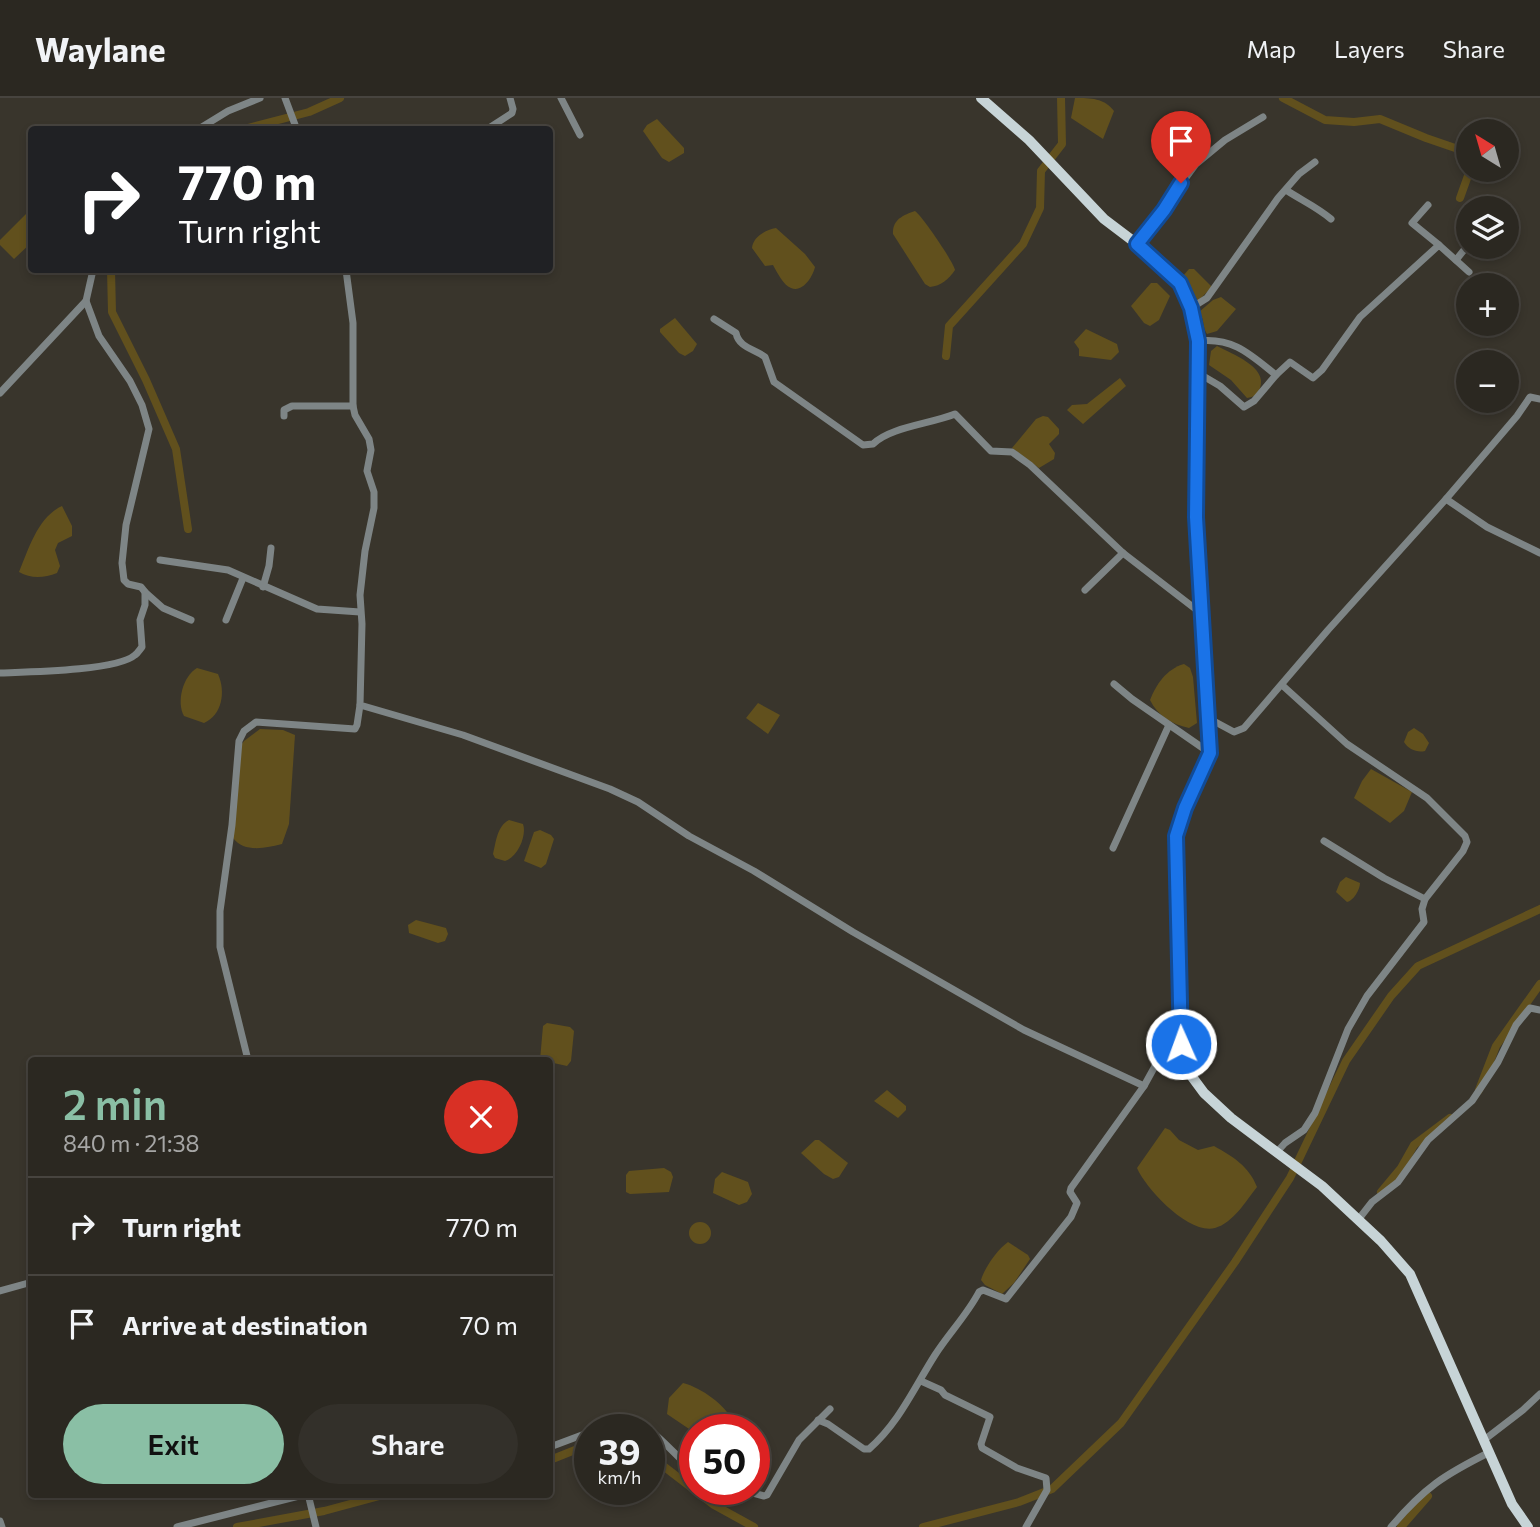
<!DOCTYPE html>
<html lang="en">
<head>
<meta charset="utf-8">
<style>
  body { margin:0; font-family:Commissioner,sans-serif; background:#33302a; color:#f1f3f6; height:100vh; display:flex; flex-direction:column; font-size:26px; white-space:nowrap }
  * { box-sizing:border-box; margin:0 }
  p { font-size:23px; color:#a6a6a5 }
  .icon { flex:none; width:38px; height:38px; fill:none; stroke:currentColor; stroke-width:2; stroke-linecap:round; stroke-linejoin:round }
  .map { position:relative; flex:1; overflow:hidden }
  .side { position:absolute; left:28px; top:959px; width:525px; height:441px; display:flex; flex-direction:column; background:#2b2821; border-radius:7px; box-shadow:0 4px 10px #0003,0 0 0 2px #47443f }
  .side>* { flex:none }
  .hud { position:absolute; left:28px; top:28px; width:525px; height:147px; border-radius:7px; box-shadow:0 4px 10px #0003,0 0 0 2px #47443f; background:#202124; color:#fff; overflow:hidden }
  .needle { width:46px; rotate:323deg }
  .tools { position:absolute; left:1456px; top:21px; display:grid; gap:14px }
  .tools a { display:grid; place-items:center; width:63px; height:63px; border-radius:50%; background:#2b2821; box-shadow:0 4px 10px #0003,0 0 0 2px #47443f; font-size:35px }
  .speed { position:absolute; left:574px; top:1316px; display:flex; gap:14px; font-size:35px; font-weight:700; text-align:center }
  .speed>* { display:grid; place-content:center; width:91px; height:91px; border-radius:50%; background:#2b2821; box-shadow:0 4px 10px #0003,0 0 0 2px #47443f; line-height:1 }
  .speed small { font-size:18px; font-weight:400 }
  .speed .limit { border:10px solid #d22; background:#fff; color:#111 }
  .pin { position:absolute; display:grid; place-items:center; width:60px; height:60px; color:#fff; margin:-72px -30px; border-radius:50% 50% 50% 0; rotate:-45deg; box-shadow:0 0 7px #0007 }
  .pin .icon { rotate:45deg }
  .me { position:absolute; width:77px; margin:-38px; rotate:358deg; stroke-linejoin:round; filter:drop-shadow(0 0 5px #0008) }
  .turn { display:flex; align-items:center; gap:24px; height:147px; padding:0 35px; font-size:32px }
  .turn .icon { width:91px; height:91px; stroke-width:2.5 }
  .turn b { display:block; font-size:49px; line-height:60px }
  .round { display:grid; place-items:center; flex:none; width:74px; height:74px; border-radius:37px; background:#33302a }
  .overview { display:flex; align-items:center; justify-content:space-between; height:119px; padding:0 35px }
  h1 { font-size:42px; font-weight:600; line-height:52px; color:#8abfa5 }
  .action { display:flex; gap:14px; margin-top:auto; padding:14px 35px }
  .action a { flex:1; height:80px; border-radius:42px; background:#8abfa5; color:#111; font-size:28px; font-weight:600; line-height:80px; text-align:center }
  .action a+a { background:#33302a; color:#f1f3f6 }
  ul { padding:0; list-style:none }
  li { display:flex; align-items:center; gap:21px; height:98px; padding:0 35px; border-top:2px solid #47443f }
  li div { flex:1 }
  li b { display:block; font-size:26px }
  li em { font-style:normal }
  header { display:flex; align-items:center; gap:42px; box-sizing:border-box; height:98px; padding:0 35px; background:#2b2821; border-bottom:2px solid #47443f }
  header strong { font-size:33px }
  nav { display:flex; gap:38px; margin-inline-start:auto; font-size:24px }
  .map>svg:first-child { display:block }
  .water { fill:#61501d }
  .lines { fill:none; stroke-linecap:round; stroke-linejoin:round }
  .canal { stroke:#61501d; stroke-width:8 }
  .minor { stroke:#7e8586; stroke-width:7 }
  .major { stroke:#c7d4d7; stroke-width:10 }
  .route-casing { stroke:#114b97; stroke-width:18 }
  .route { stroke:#1a73e8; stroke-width:12 }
</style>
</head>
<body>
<header>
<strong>Waylane</strong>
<nav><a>Map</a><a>Layers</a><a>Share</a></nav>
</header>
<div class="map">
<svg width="1540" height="1429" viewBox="0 0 1540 1429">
  <rect width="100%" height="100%" fill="#39352c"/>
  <!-- water -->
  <g class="water">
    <path d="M 1075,0 C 1091,0 1104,0 1114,13 L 1103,41 L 1071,20 Z"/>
    <polygon points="657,21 684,50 684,55 669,64 662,60 643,33 647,27"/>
    <path d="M 915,113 C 923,119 954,165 955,172 C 949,181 941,188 930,189 L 925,186 L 893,136 C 892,122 903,117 915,113 Z"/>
    <polygon points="28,114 31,115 31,145 14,161 0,147 0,142"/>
    <path d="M 776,130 L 805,156 L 815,169 C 813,178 803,195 791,190 C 783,187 777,174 773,167 L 765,168 L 752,150 C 753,139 765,132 776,130 Z"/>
    <polygon points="1189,171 1194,171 1212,189 1198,203 1182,179"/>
    <polygon points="1151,185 1157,185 1170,198 1159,222 1150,228 1144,225 1131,208"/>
    <path d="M 1221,199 L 1236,211 L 1217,233 L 1207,236 C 1202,229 1205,222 1199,214 L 1213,202 Z"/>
    <polygon points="675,220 697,246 693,253 685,258 679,255 660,234 660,231"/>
    <polygon points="1086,231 1117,246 1119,254 1111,262 1079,258 1079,251 1074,244"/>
    <path d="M 1217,248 C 1232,256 1268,269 1260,290 C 1257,297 1254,299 1247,300 L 1231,282 L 1209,267 L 1211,253 Z"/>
    <polygon points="1120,280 1126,288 1083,326 1067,312 1072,307 1087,306"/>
    <polygon points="1043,318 1048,319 1059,331 1059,336 1049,346 1055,355 1054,361 1039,370 1012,350 1036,321"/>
    <path d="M 62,408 L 72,428 L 72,438 L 58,445 L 55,452 L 60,468 L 57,475 C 44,480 31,481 19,474 C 29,450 38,419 62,408 Z"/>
    <path d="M 1184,566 L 1190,570 L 1193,579 L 1197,625 L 1189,630 C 1171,626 1158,618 1150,602 C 1156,587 1166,571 1184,566 Z"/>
    <path d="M 197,570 L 218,576 C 226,594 222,617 204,625 L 184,618 C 176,604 183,578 197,570 Z"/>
    <polygon points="758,605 780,617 768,636 746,620"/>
    <path d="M 1414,630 L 1423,636 L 1429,645 L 1425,653 C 1417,655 1408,651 1404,644 L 1408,634 Z"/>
    <path d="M 260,631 L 283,632 L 295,637 L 289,726 L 282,746 C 266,750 244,755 233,740 L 239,650 L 244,643 Z"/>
    <polygon points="1371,671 1412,694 1404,713 1390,725 1354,700 1362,683"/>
    <path d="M 509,722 L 523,726 C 527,737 518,759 505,763 L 495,760 L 493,756 C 496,744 497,728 509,722 Z"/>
    <polygon points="540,732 551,737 554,741 546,766 541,770 524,763 534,734"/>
    <path d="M 1346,779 L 1360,785 C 1360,792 1353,803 1347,804 L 1336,794 L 1340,784 Z"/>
    <polygon points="416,822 446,830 448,836 445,843 438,845 409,835 408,827"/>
    <polygon points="547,925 570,929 574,933 571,963 567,968 540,962 543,928"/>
    <polygon points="887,992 906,1008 906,1012 898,1020 874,1003"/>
    <path d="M 1165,1030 L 1170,1032 L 1179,1042 L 1198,1052 L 1214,1048 C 1232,1058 1249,1068 1257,1089 C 1246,1103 1233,1125 1215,1130 C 1189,1137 1146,1091 1137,1070 Z"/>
    <polygon points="815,1042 819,1042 848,1065 839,1079 833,1081 824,1076 801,1055"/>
    <polygon points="664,1070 671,1074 673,1079 669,1094 630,1096 626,1094 626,1077 629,1073"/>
    <polygon points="722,1074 748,1084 752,1096 747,1104 739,1107 713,1095 715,1081"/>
    <circle cx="700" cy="1135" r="11"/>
    <path d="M 1008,1144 L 1028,1157 L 1030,1161 L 1014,1185 L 1002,1196 L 985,1187 L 981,1182 C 985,1169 997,1152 1008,1144 Z"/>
    <path d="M 683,1285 C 702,1290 724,1306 734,1324 L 732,1332 L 695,1332 L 695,1335 L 667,1316 L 669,1300 Z"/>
  </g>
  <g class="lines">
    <!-- canal -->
    <g class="canal">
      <polyline points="1283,0 1325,22 1354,24 1380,21 1426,40 1458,51 1468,63"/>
      <polyline points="240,32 309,14 340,0"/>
      <polyline points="1460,100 1470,72"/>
      <polyline points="111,172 112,214 146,282 176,351 188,431"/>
      <polyline points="946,258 949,228 1023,146 1040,110 1041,73 1062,46 1061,0"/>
      <polyline points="1479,992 1496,948 1540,886"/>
      <polyline points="1381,1094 1401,1070 1414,1047 1450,1020"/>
      <polyline points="649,1357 714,1407 754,1429"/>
      <polyline points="550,1362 590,1346"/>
      <polyline points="237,1429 324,1413 387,1396"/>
      <polyline points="923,1429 1019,1404 1052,1391 1121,1325 1235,1164 1290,1080 1346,963 1391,898 1418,868 1540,811"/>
      <polyline points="1401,1429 1428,1398"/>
    </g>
    <!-- minor -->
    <g class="minor">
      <polyline points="285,0 297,32"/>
      <polyline points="561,0 580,37"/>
      <polyline points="197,32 228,13 260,0"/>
      <polyline points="486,32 512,15 513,11 510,0"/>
      <path d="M 1286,92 C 1301,102 1317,109 1331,121"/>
      <polyline points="1428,107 1412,125 1439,147"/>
      <polyline points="1137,146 1196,66 1225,42 1263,19"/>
      <polyline points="1456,162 1468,147"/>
      <polyline points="346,172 353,225 353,308 355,317 369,341 371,352 367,373 374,394 374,410 365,453 360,497 362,526 360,607 463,637 610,691 638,704 689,738 754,773 853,834 1024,932 1144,988"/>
      <polyline points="1191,210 1207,200 1278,100 1299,76 1315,64"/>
      <path d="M 714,221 L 736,235 C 739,250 755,251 765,259 L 774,284 L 863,347 L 873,346 C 890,329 930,326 955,316 L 991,353 L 1012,354 L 1030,367 L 1123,455 L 1202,516"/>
      <path d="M 1198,243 C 1233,239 1250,256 1276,277 L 1290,264 L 1313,280 L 1322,272 L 1360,219 L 1439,147 L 1469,174"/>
      <polyline points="1198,275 1220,288 1244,309 1254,303 1276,277"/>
      <polyline points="0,295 86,203"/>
      <polyline points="284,318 284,312 292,308 353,308"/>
      <polyline points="1446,401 1487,429 1540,455"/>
      <polyline points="160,462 228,472 317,511 360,514"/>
      <polyline points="263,489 269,468 271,450"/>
      <polyline points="1085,492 1123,455"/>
      <polyline points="145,494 163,510 191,522"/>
      <polyline points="226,522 243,480"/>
      <path d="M 0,575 C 26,574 117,573 135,557 C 138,555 140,551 142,549 L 140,522 L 145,507 L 145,494 L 141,489 L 128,486 L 124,482 L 122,465 L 126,427 L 149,331 L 142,307 L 130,283 L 99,238 L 86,203 L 93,172"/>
      <polyline points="1114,586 1132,601 1210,655"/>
      <polyline points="1282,587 1347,646 1427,700 1465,738 1467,744 1463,753 1425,801"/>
      <polyline points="1208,620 1234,634 1244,630 1328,532 1446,401 1517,318 1530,299 1540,301"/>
      <polyline points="1113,750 1169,627"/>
      <polyline points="248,962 220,849 220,813 232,727 239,643 244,633 256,624 355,631 357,627 360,607"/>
      <polyline points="1276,1055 1285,1045 1304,1032 1315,1015 1348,931 1367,898 1424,824 1422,811 1425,801 1384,780 1324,743"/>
      <polyline points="1358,1122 1372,1104 1398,1084 1428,1042 1472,1003 1498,964 1516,927 1530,910 1540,912"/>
      <polyline points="0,1193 32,1184"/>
      <polyline points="921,1283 941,1292 945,1297 990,1319 981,1346 982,1350 1017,1370 1046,1380 1047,1392 1026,1429"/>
      <path d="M 818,1322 L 828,1326 L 864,1351 L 869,1351 C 899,1325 914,1290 935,1257 C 949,1235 967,1217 979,1194 L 983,1192 L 1006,1201 L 1071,1119 L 1077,1105 L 1070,1094 L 1071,1090 L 1144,988 L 1160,959 L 1184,968"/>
      <path d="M 596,1332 C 603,1329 609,1324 616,1322 C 644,1313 674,1359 695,1374"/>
      <polyline points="1484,1342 1523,1312 1540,1296"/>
      <polyline points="550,1349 590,1334"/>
      <polyline points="719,1391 732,1397 742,1392 764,1398 767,1397 799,1342 830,1311"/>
      <polyline points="308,1396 316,1429"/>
      <polyline points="0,1423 2,1429"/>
      <polyline points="177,1429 307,1396"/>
      <path d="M 1391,1429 C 1425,1389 1444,1377 1490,1354"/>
    </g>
    <!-- major -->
    <polyline class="major" points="981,0 1029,42 1104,121 1137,146 1180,185 1191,210 1198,243 1196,419 1210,655 1185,710 1176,738 1178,877 1184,968 1204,995 1231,1020 1322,1088 1381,1143 1410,1176 1512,1406 1528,1429"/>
  </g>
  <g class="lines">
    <!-- route casing -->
    <g class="route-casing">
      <polyline id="route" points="1181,946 1176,738 1185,710 1210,655 1196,419 1198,243 1191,210 1180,185 1137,146 1164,112 1181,85"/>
    </g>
    <!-- route -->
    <use href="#route" class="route"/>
  </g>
</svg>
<div class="tools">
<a><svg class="needle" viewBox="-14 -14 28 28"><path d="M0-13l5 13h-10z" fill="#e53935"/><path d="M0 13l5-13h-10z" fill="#a6a6a5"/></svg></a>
<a><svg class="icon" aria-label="layers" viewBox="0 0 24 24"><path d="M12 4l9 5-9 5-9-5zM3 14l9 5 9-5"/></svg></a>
<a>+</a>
<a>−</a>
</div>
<div class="speed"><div>39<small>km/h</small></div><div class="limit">50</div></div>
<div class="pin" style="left:1181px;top:85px;background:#d93025"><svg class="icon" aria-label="arrive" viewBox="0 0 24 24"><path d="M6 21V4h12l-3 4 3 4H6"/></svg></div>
<svg class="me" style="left:1181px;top:946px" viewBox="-20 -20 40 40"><circle r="17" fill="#1a73e8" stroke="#fff" stroke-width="3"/><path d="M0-11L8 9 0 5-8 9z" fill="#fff"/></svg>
<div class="hud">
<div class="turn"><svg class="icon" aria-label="right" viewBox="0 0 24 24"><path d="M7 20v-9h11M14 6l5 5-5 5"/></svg><div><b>770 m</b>Turn right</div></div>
</div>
<section class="side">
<div class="overview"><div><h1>2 min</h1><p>840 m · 21:38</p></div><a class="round" style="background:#d93025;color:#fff"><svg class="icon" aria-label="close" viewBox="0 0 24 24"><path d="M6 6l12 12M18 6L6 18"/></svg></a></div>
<ul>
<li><svg class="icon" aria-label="right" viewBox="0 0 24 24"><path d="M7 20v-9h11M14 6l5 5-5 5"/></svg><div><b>Turn right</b></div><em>770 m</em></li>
<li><svg class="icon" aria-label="arrive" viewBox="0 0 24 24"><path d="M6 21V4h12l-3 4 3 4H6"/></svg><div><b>Arrive at destination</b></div><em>70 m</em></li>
</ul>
<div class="action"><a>Exit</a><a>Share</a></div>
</section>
</div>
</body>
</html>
